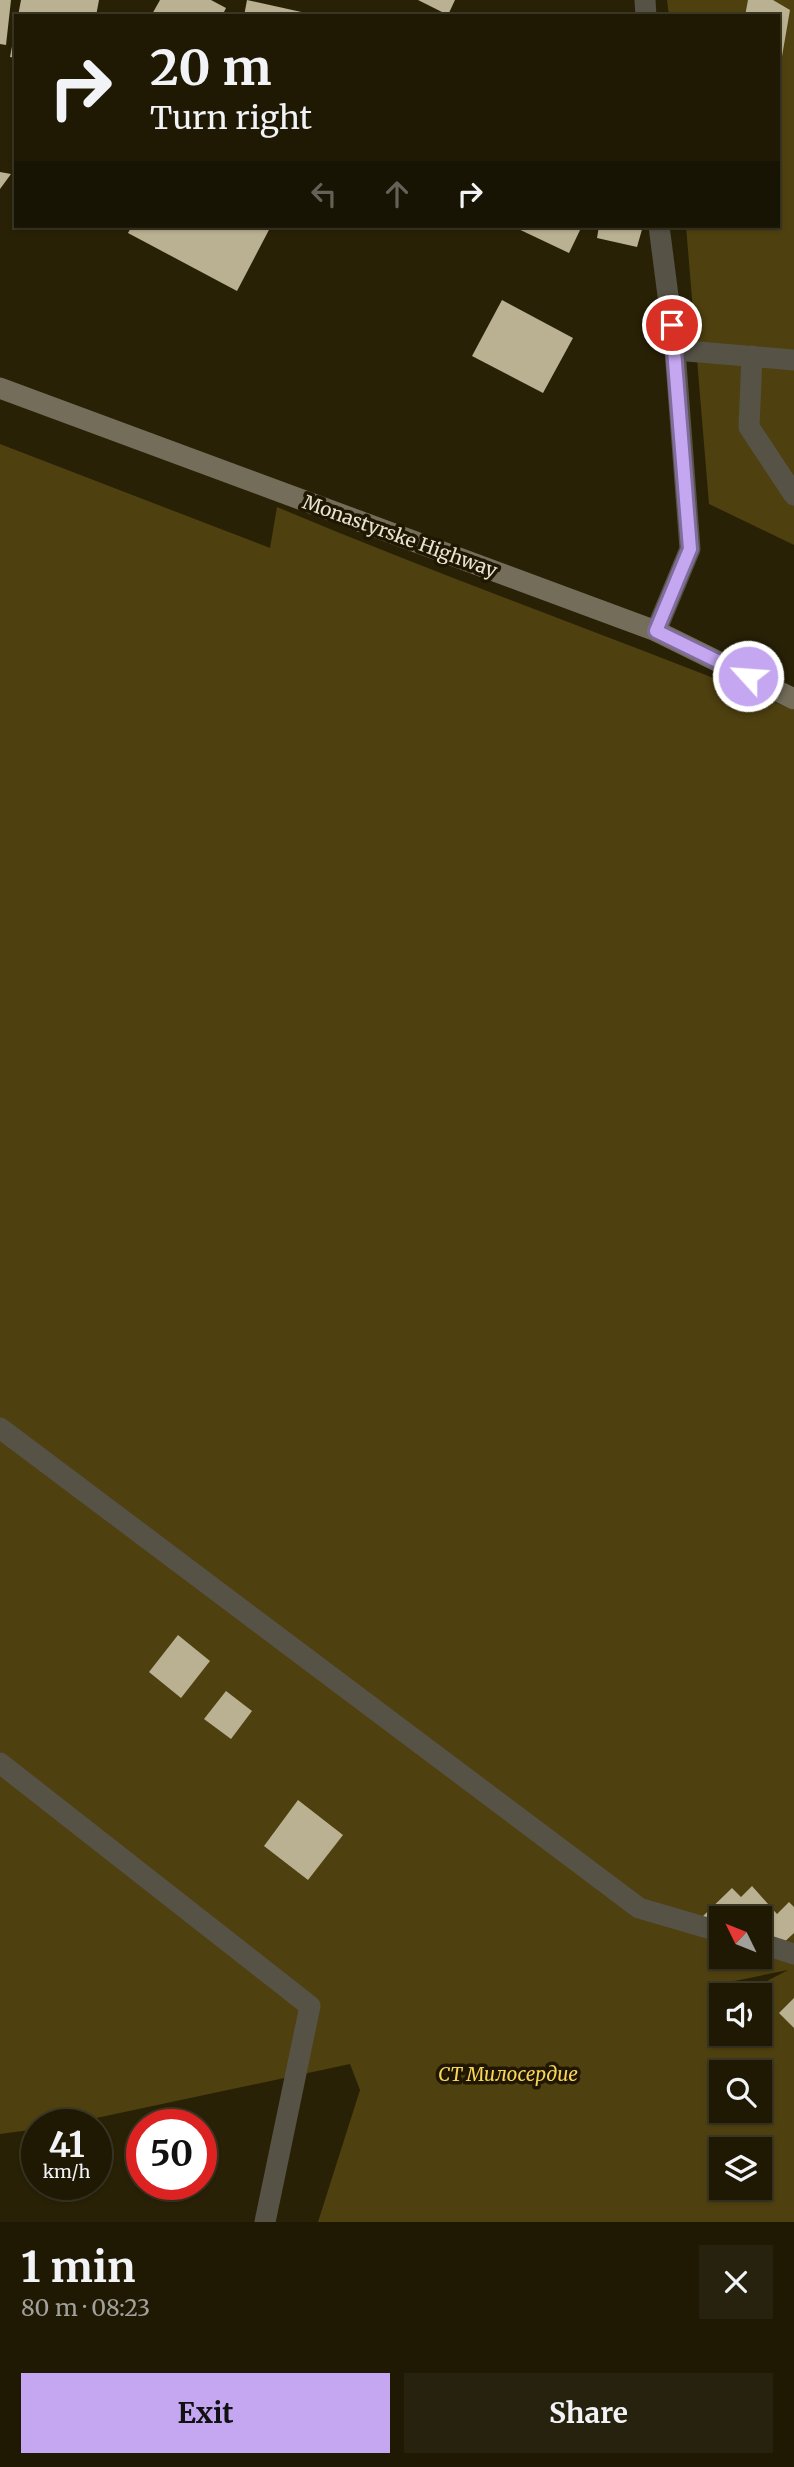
<!DOCTYPE html>
<html lang="en">
<head>
<meta charset="utf-8">
<style>
  body { margin:0; font-family:Merriweather,serif; background:#27220e; color:#f1f3f6; height:100vh; display:flex; flex-direction:column; font-size:26px; white-space:nowrap }
  * { box-sizing:border-box; margin:0 }
  p { font-size:23px; color:#a1a09a }
  .icon { flex:none; width:38px; height:38px; fill:none; stroke:currentColor; stroke-width:2; stroke-linecap:round; stroke-linejoin:round }
  .map { position:relative; height:2222px; overflow:hidden }
  .side { display:flex; flex-direction:column; background:#1f1904; flex:1 }
  .side>* { flex:none }
  .guide { position:absolute; left:14px; top:14px; width:766px; height:214px; border-radius:0px; box-shadow:0 2px 5px #0004,0 0 0 2px #3c3826; background:#1f1904; color:#f1f3f6; overflow:hidden }
  .needle { width:46px; rotate:313deg }
  .tools { position:absolute; left:709px; top:1906px; display:grid; gap:14px }
  .tools a { display:grid; place-items:center; width:63px; height:63px; border-radius:0px; background:#1f1904; box-shadow:0 2px 5px #0004,0 0 0 2px #3c3826; font-size:35px }
  .speed { position:absolute; left:21px; top:2109px; display:flex; gap:14px; font-size:35px; font-weight:700; text-align:center }
  .speed>* { display:grid; place-content:center; width:91px; height:91px; border-radius:50%; background:#1f1904; box-shadow:0 2px 5px #0004,0 0 0 2px #3c3826; line-height:1 }
  .speed small { font-size:18px; font-weight:400 }
  .speed .limit { border:10px solid #d22; background:#fff; color:#111 }
  .pin { position:absolute; display:grid; place-items:center; width:60px; height:60px; color:#fff; margin:-30px; border:4px solid #fff; border-radius:50%; box-shadow:0 2px 7px #0007 }
  .me { position:absolute; width:77px; margin:-38px; rotate:296deg; stroke-linejoin:round; filter:drop-shadow(0 0 5px #0008) }
  .turn { display:flex; align-items:center; gap:24px; height:147px; padding:0 21px; font-size:32px }
  .turn .icon { width:91px; height:91px; stroke-width:2.5 }
  .turn b { display:block; font-size:49px; line-height:60px }
  .lanes { display:flex; align-items:center; height:66px; padding:0 21px; background:#0003; justify-content:center; gap:35px; direction:ltr }
  .lanes .off { opacity:.35 }
  .round { display:grid; place-items:center; flex:none; width:74px; height:74px; border-radius:0px; background:#27220e }
  .summary { display:flex; align-items:center; justify-content:space-between; height:119px; padding:0 21px }
  h1 { font-size:42px; font-weight:700; line-height:52px }
  .button { display:flex; gap:14px; margin-top:auto; padding:14px 21px }
  .button a { flex:1; height:80px; border-radius:0px; background:#c5a7f1; color:#111; font-size:28px; font-weight:700; line-height:80px; text-align:center }
  .button a+a { background:#27220e; color:#f1f3f6 }
  .map>svg:first-child { display:block }
  .green { fill:#4e400f; fill-rule:evenodd }
  .building { fill:#bab192 }
  .lines { fill:none; stroke-linecap:round; stroke-linejoin:round }
  .street { stroke:#565246; stroke-width:21 }
  .secondary { stroke:#736d5a; stroke-width:21 }
  .route-casing { stroke:#806d9d; stroke-width:18 }
  .route { stroke:#c5a7f1; stroke-width:12 }
  .labels { text-anchor:middle; stroke-width:7; stroke-linejoin:round; paint-order:stroke }
  .street-label { font-size:19px; fill:#e8e3d3; stroke:#1f1700 }
  .park-label { font-size:19px; font-style:italic; fill:#f9d559; stroke:#1f1700 }
</style>
</head>
<body>
<div class="map">
<svg width="794" height="2222" viewBox="0 0 794 2222">
  <rect width="100%" height="100%" fill="#292106"/>
  <!-- green -->
  <g class="green">
    <polygon points="667,0 794,0 794,545 709,504 686,226 779,226 779,16 669,16"/>
    <path d="M 0,444 L 270,548 L 277,507 C 447,579 622,640 794,710 L 794,2222 L 318,2222 L 360,2090 L 350,2064 L 68,2124 L 37,2124 L 37,2129 L 0,2134 ZM 721,1918 L 760,1918 L 760,1956 L 721,1956 ZM 788,1970 L 741,1995 L 760,1995 L 760,2034 L 721,2034 L 721,1995 L 733,1995 L 710,1986 ZM 721,2072 L 760,2072 L 760,2110 L 721,2110 ZM 721,2149 L 760,2149 L 760,2188 L 721,2188 Z"/>
  </g>
  <!-- building -->
  <g class="building">
    <polygon points="0,0 11,0 6,45 0,44"/>
    <polygon points="21,0 99,0 96,16 18,16"/>
    <polygon points="160,0 211,0 226,8 222,16 151,16"/>
    <polygon points="247,0 315,15 315,16 244,16"/>
    <polygon points="418,0 455,0 448,15"/>
    <polygon points="748,0 773,0 790,10 780,68 779,16 745,16"/>
    <polygon points="14,36 16,36 16,58 10,57"/>
    <polygon points="0,172 11,174 0,189"/>
    <polygon points="132,226 271,226 237,291 128,233"/>
    <polygon points="512,226 582,226 569,253"/>
    <polygon points="599,226 643,226 637,247 597,238"/>
    <polygon points="502,300 573,338 543,393 472,356"/>
    <polygon points="178,1635 210,1661 181,1698 149,1672"/>
    <polygon points="226,1691 252,1711 231,1739 204,1719"/>
    <polygon points="298,1800 343,1835 308,1880 264,1846"/>
    <polygon points="752,1886 777,1914 789,1902 794,1907 794,1933 753,1971 740,1956 760,1956 760,1918 721,1918 721,1936 703,1916 732,1888 741,1897"/>
    <polygon points="794,1998 794,2028 779,2013"/>
  </g>
  <g class="lines">
    <!-- street -->
    <g class="street">
      <polyline points="645,0 646,16"/>
      <polyline points="675,350 794,360"/>
      <polyline points="752,356 749,427 794,495"/>
      <polyline points="656,631 690,549 675,350 659,226"/>
      <polyline points="0,1428 639,1908 721,1932"/>
      <polyline points="0,1763 310,2006 265,2222"/>
      <polyline points="760,1943 794,1954"/>
    </g>
    <!-- secondary -->
    <polyline class="secondary" points="0,388 656,631 794,699"/>
  </g>
  <g class="lines">
    <!-- route casing -->
    <g class="route-casing">
      <polyline id="route" points="672,325 690,549 656,631 748,676"/>
    </g>
    <!-- route -->
    <use href="#route" class="route"/>
  </g>
  <g class="labels">
    <!-- street labels -->
    <g class="street-label">
      <text transform="translate(400 536) rotate(20)" y="7">Monastyrske Highway</text>
    </g>
    <!-- park labels -->
    <g class="park-label">
      <text x="508" y="2081">СТ Милосердие</text>
    </g>
  </g>
</svg>
<div class="tools">
<a><svg class="needle" viewBox="-14 -14 28 28"><path d="M0-13l5 13h-10z" fill="#e53935"/><path d="M0 13l5-13h-10z" fill="#a1a09a"/></svg></a>
<a><svg class="icon" aria-label="sound" viewBox="0 0 24 24"><path d="M4 9h4l5-4v14l-5-4H4zM17 9q2 3 0 6"/></svg></a>
<a><svg class="icon" aria-label="search" viewBox="0 0 24 24"><circle cx="10" cy="10" r="6"/><path d="M15 15l6 6"/></svg></a>
<a><svg class="icon" aria-label="layers" viewBox="0 0 24 24"><path d="M12 4l9 5-9 5-9-5zM3 14l9 5 9-5"/></svg></a>
</div>
<div class="speed"><div>41<small>km/h</small></div><div class="limit">50</div></div>
<div class="pin" style="left:672px;top:325px;background:#d93025"><svg class="icon" aria-label="arrive" viewBox="0 0 24 24"><path d="M6 21V4h12l-3 4 3 4H6"/></svg></div>
<svg class="me" style="left:748px;top:676px" viewBox="-20 -20 40 40"><circle r="17" fill="#c5a7f1" stroke="#fff" stroke-width="3"/><path d="M0-11L8 9 0 5-8 9z" fill="#fff"/></svg>
<div class="guide">
<div class="turn"><svg class="icon" aria-label="right" viewBox="0 0 24 24"><path d="M7 20v-9h11M14 6l5 5-5 5"/></svg><div><b>20 m</b>Turn right</div></div>
<div class="lanes"><svg class="icon off" aria-label="left" viewBox="0 0 24 24"><path d="M17 20v-9H6M10 6l-5 5 5 5"/></svg><svg class="icon off" aria-label="ahead" viewBox="0 0 24 24"><path d="M12 20V5M6 11l6-6 6 6"/></svg><svg class="icon" aria-label="right" viewBox="0 0 24 24"><path d="M7 20v-9h11M14 6l5 5-5 5"/></svg></div>
</div>
</div>
<section class="side">
<div class="summary"><div><h1>1 min</h1><p>80 m · 08:23</p></div><a class="round"><svg class="icon" aria-label="close" viewBox="0 0 24 24"><path d="M6 6l12 12M18 6L6 18"/></svg></a></div>
<div class="button"><a>Exit</a><a>Share</a></div>
</section>
</body>
</html>
